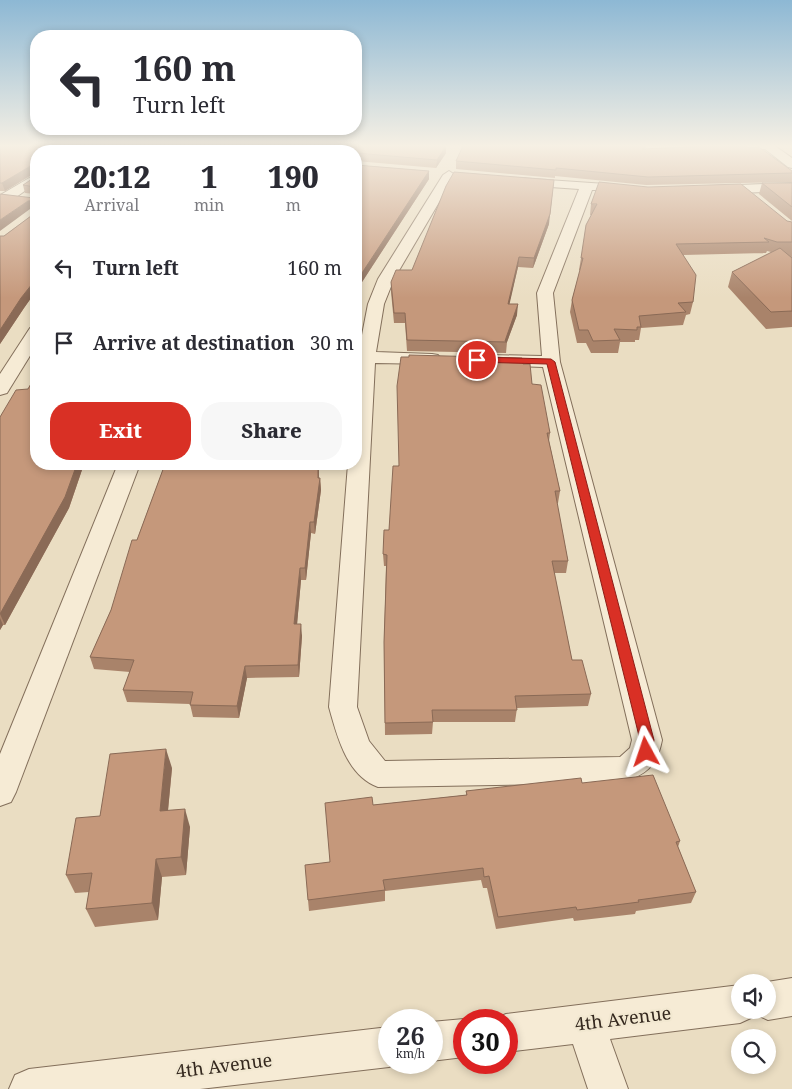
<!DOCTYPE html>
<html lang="en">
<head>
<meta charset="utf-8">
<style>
  body { margin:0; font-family:"Noto Serif",serif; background:#f7f7f7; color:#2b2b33; height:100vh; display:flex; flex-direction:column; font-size:19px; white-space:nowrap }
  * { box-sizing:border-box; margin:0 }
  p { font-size:16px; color:#7c7c81 }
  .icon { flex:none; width:28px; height:28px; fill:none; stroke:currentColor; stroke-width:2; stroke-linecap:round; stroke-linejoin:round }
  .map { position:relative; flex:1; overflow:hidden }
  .drawer { position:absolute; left:30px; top:145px; width:332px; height:325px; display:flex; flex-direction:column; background:#fff; border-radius:20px; box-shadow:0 2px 8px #0003 }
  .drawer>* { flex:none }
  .guide { position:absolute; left:30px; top:30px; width:332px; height:105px; border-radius:20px; box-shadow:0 2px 8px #0003; background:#fff; color:#2b2b33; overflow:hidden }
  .fabs { position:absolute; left:731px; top:974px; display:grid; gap:10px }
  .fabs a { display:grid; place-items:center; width:45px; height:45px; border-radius:50%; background:#fff; box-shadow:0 2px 8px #0003; font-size:25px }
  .speed { position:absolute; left:378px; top:1009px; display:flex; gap:10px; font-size:25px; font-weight:700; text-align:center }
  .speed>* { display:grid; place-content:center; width:65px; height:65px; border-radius:50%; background:#fff; box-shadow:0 2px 8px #0003; line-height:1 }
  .speed small { font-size:12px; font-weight:400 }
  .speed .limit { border:8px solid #d22; background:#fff; color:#111 }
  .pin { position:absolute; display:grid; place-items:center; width:42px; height:42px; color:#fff; margin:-21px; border:2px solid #fff; border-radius:50%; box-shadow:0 1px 5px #0007 }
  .me { position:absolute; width:55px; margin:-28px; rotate:355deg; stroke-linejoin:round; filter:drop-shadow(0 0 4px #0008) }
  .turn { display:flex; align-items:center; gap:18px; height:105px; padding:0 20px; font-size:22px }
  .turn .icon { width:65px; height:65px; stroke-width:2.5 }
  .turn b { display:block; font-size:35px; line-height:42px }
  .eta { display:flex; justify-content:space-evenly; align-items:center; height:85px; text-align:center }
  .eta b { font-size:30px; font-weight:800; line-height:35px }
  .primary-button { display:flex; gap:10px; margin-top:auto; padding:10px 20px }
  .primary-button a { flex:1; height:58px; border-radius:20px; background:#d93025; color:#fff; font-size:20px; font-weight:800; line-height:58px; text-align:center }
  .primary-button a+a { background:#f7f7f7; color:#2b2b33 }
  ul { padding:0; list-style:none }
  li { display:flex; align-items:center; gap:15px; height:75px; padding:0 20px }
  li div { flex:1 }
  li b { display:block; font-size:19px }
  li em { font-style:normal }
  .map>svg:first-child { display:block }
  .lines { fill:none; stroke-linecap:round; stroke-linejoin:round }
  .minor-casing { stroke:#836f5b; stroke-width:2 }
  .minor { fill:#f6ebd5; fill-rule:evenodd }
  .wall { fill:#a9836a }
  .shaded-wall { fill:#8a6a56 }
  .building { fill:#c5987b; stroke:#8a6a56 }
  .route { fill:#d93025; stroke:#8d1f18 }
  .labels { text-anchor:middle; stroke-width:4.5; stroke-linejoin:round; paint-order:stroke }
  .near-street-label { font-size:18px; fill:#34281e; stroke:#f2e8d1 }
</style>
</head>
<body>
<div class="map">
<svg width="792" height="1089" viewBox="0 0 792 1089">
  <rect width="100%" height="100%" fill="#eaddc2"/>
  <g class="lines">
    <!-- minor casing -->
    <g class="minor-casing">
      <g id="minor">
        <polygon points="711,146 775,146 792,158 792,168 788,167 765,149 716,150 712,149"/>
        <path d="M 449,171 L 455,175 L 394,279 L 384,304 L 376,352 L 432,354 L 438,355 L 441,359 L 438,363 L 432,364 L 375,363 L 357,707 L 369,741 L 385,761 L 620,757 L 630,748 L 632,740 L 543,367 L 490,365 L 484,364 L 481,360 L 484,356 L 490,355 L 542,356 L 537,293 L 579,189 L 522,185 L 516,181 L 518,178 L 606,184 L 607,187 L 606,190 L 592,190 L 553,293 L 560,362 L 662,740 C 657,767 645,775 621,783 L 378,787 C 347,776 337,736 329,707 L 348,464 L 356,464 L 356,366 L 368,304 L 378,279 L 443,175 Z"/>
        <polygon points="36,174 36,183 12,200 2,200 0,197 2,194"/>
        <polygon points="792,183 792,191 714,194 708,190 714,186"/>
        <polygon points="36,327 36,346 7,393 0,395 0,374 30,328"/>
        <polygon points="118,464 140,464 16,792 11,802 0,806 0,754"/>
        <polygon points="792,978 792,1016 768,1020 755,1014 753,1017 740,1023 610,1039 628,1089 588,1089 573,1044 506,1052 506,1020 492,1020 506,1014 740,985 740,1010 768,1010 767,982"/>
        <polygon points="464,1019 468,1020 464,1020 464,1057 431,1061 431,1022"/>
        <polygon points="389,1027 389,1062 399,1062 389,1067 200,1089 9,1089 15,1075 29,1069"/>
      </g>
    </g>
    <!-- minor -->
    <use href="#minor" class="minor"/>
  </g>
  <!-- wall -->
  <g class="wall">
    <polygon points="0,146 36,151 36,291 24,308 0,344 0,236 4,236 35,213 35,209 30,209 34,198 36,196 36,194 25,193 23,185 35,177 35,173 5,191 0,191"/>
    <polygon points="645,149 792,171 792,182 646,185 555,176 555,178 456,169 456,161"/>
    <polygon points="356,151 446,153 436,168 356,161"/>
    <polygon points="356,165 429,171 429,179 362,282 356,282"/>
    <polygon points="762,183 792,183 792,221 759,194"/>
    <polygon points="591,204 792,222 792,327 766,329 728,287 732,272 771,252 767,251 766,253 683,255 693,302 690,314 686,315 683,325 641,328 639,340 635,340 635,342 620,342 618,353 591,353 586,343 577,343 570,312 572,300 580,270 579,270 581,258 592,215 590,215"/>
    <polygon points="549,224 533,268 518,267 509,304 517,315 507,342 506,353 407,351 405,323 394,323 391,292 391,282 412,270"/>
    <polygon points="523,364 532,384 550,433 549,441 560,491 558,503 557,503 568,561 566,573 554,573 572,660 591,694 588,706 517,708 515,722 433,722 432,734 385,735 384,642 386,566 384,566 383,554 389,530 398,466"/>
    <polygon points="28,389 36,464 84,464 69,508 5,625 3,625 0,630 0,417"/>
    <polygon points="165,464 319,464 319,478 320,478 321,490 315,534 311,533 306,580 301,580 297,624 302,636 299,677 247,678 239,718 193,717 190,704 127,702 123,690 130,672 94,669 90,657 111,610"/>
    <polygon points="172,768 168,811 190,827 186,875 162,877 158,920 95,927 86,909 89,892 75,893 66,875 100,816"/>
    <polygon points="582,783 680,841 678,847 696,892 691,903 636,911 635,914 574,921 573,918 496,929 487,888 483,888 481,880 385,891 385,901 309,911 308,900 330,862 373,805 466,795 466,791"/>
  </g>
  <!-- shaded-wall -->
  <g class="shaded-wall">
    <polygon points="306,146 314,146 309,151 301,151"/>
    <polygon points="446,146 446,153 436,168 437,160"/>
    <polygon points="34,164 36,172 5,191 2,183"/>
    <polygon points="429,171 429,179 362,282 362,273"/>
    <polygon points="554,180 549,224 533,268 534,258"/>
    <polygon points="35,200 36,209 30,209 0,231 0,220 28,201"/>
    <polygon points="519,257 518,267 507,315 508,304"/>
    <polygon points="36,279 36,291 24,308 0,344 0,330 21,298"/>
    <polygon points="518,304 517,315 507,342 504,342"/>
    <polygon points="77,464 84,464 69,508 5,625 0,614"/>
    <polygon points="318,464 319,485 320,478 321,490 315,534 314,522"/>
    <polygon points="310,522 311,533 306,580 305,568"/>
    <polygon points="300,568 301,580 296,636 294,624"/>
    <polygon points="0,618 3,625 0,630"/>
    <polygon points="301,624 302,636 299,677 298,665"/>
    <polygon points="245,666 247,678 239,718 237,706"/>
    <polygon points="166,749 172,768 166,830 160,811"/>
    <polygon points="185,809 190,827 186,875 181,857"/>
    <polygon points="156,859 162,877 158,920 152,903"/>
  </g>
  <!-- building -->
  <g class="building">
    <polygon points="0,146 306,146 301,151 36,151 36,279 21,298 0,330 0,236 4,236 35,213 35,200 28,201 0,220 0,194 34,198 36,196 35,187 23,185 35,177 34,164 2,183 0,183"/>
    <polygon points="355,146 446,146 437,160 356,153 356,151 350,151"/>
    <polygon points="463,146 635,146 646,147 642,149 716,146 747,146 749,148 759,147 792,171 792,173 648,177 556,168 556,170 456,161"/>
    <polygon points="356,165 429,171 362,273 356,272"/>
    <polygon points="454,172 554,180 550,214 534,258 519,257 508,304 518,304 505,341 507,342 407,340 405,313 394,313 391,282 396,270 412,270 446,186"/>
    <polygon points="599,182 648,187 741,184 787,221 792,222 792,242 777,242 764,238 769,242 676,244 696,275 693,302 678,303 686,312 639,316 641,327 637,327 637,330 614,329 620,340 593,341 588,330 579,330 572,300 583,258 581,258 586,225 597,204 591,204"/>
    <polygon points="762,183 792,183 792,207"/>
    <polygon points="780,248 792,258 792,311 771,312 732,272"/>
    <polygon points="409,355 522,358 523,364 530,364 532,384 541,385 550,433 547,433 560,491 555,491 568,561 552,561 572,660 582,660 591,694 515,696 517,710 432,710 433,722 385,723 384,642 387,555 383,554 384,530 389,530 393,466 399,466 397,386 401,357 409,357"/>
    <polygon points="36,375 36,464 77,464 65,497 0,614 0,417 16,390 28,389"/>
    <polygon points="165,464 318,464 318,478 320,478 314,522 310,522 305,568 300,568 294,624 301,624 298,665 245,666 237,706 190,705 193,692 123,690 134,660 90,657 111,610 132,540 137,540"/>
    <polygon points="166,749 160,811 185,809 181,857 156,859 152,903 86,909 92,873 66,875 76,818 100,816 110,754"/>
    <polygon points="653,775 680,841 676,842 696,892 638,900 639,902 577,910 576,907 498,917 489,876 484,877 483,868 383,880 385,890 308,900 305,865 330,862 325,803 372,797 373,805 467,795 466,791 581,778 582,783"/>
  </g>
  <!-- sky -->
  <linearGradient id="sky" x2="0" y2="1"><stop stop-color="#8db8d4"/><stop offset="0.49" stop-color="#f6f0e4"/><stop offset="1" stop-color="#f6f0e4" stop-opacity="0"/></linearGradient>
  <rect width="792" height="298" fill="url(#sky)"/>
  <!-- route -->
  <polygon class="route" points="477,357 551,359 555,362 654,740 651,756 646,758 640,756 638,752 640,740 547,364 474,362 473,360"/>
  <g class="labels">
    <!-- near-street labels -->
    <g class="near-street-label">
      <text transform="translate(623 1019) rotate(-7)" y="6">4th Avenue</text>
      <text transform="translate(224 1066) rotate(-7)" y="6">4th Avenue</text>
    </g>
  </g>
</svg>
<div class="fabs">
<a><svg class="icon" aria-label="sound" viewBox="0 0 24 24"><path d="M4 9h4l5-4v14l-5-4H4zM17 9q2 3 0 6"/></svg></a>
<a><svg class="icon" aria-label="search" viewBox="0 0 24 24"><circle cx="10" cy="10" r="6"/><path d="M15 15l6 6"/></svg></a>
</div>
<div class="speed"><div>26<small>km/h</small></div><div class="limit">30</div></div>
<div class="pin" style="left:477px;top:360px;background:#d93025"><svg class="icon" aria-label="arrive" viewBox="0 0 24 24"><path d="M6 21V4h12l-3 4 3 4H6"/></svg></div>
<svg class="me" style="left:646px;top:752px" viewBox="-20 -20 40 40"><path d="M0-17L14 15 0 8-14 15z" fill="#d93025" stroke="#fff" stroke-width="4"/></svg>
<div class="guide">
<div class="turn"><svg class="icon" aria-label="left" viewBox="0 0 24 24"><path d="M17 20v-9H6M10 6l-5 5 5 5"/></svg><div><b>160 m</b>Turn left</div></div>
</div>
<section class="drawer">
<div class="eta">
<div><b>20:12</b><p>Arrival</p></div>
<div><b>1</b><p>min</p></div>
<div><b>190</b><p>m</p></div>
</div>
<ul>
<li><svg class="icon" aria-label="left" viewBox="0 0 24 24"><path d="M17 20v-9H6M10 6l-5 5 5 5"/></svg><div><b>Turn left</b></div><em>160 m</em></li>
<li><svg class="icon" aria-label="arrive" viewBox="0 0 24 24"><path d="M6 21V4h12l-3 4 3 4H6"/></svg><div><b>Arrive at destination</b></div><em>30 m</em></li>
</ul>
<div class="primary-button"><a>Exit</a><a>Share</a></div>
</section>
</div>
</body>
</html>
